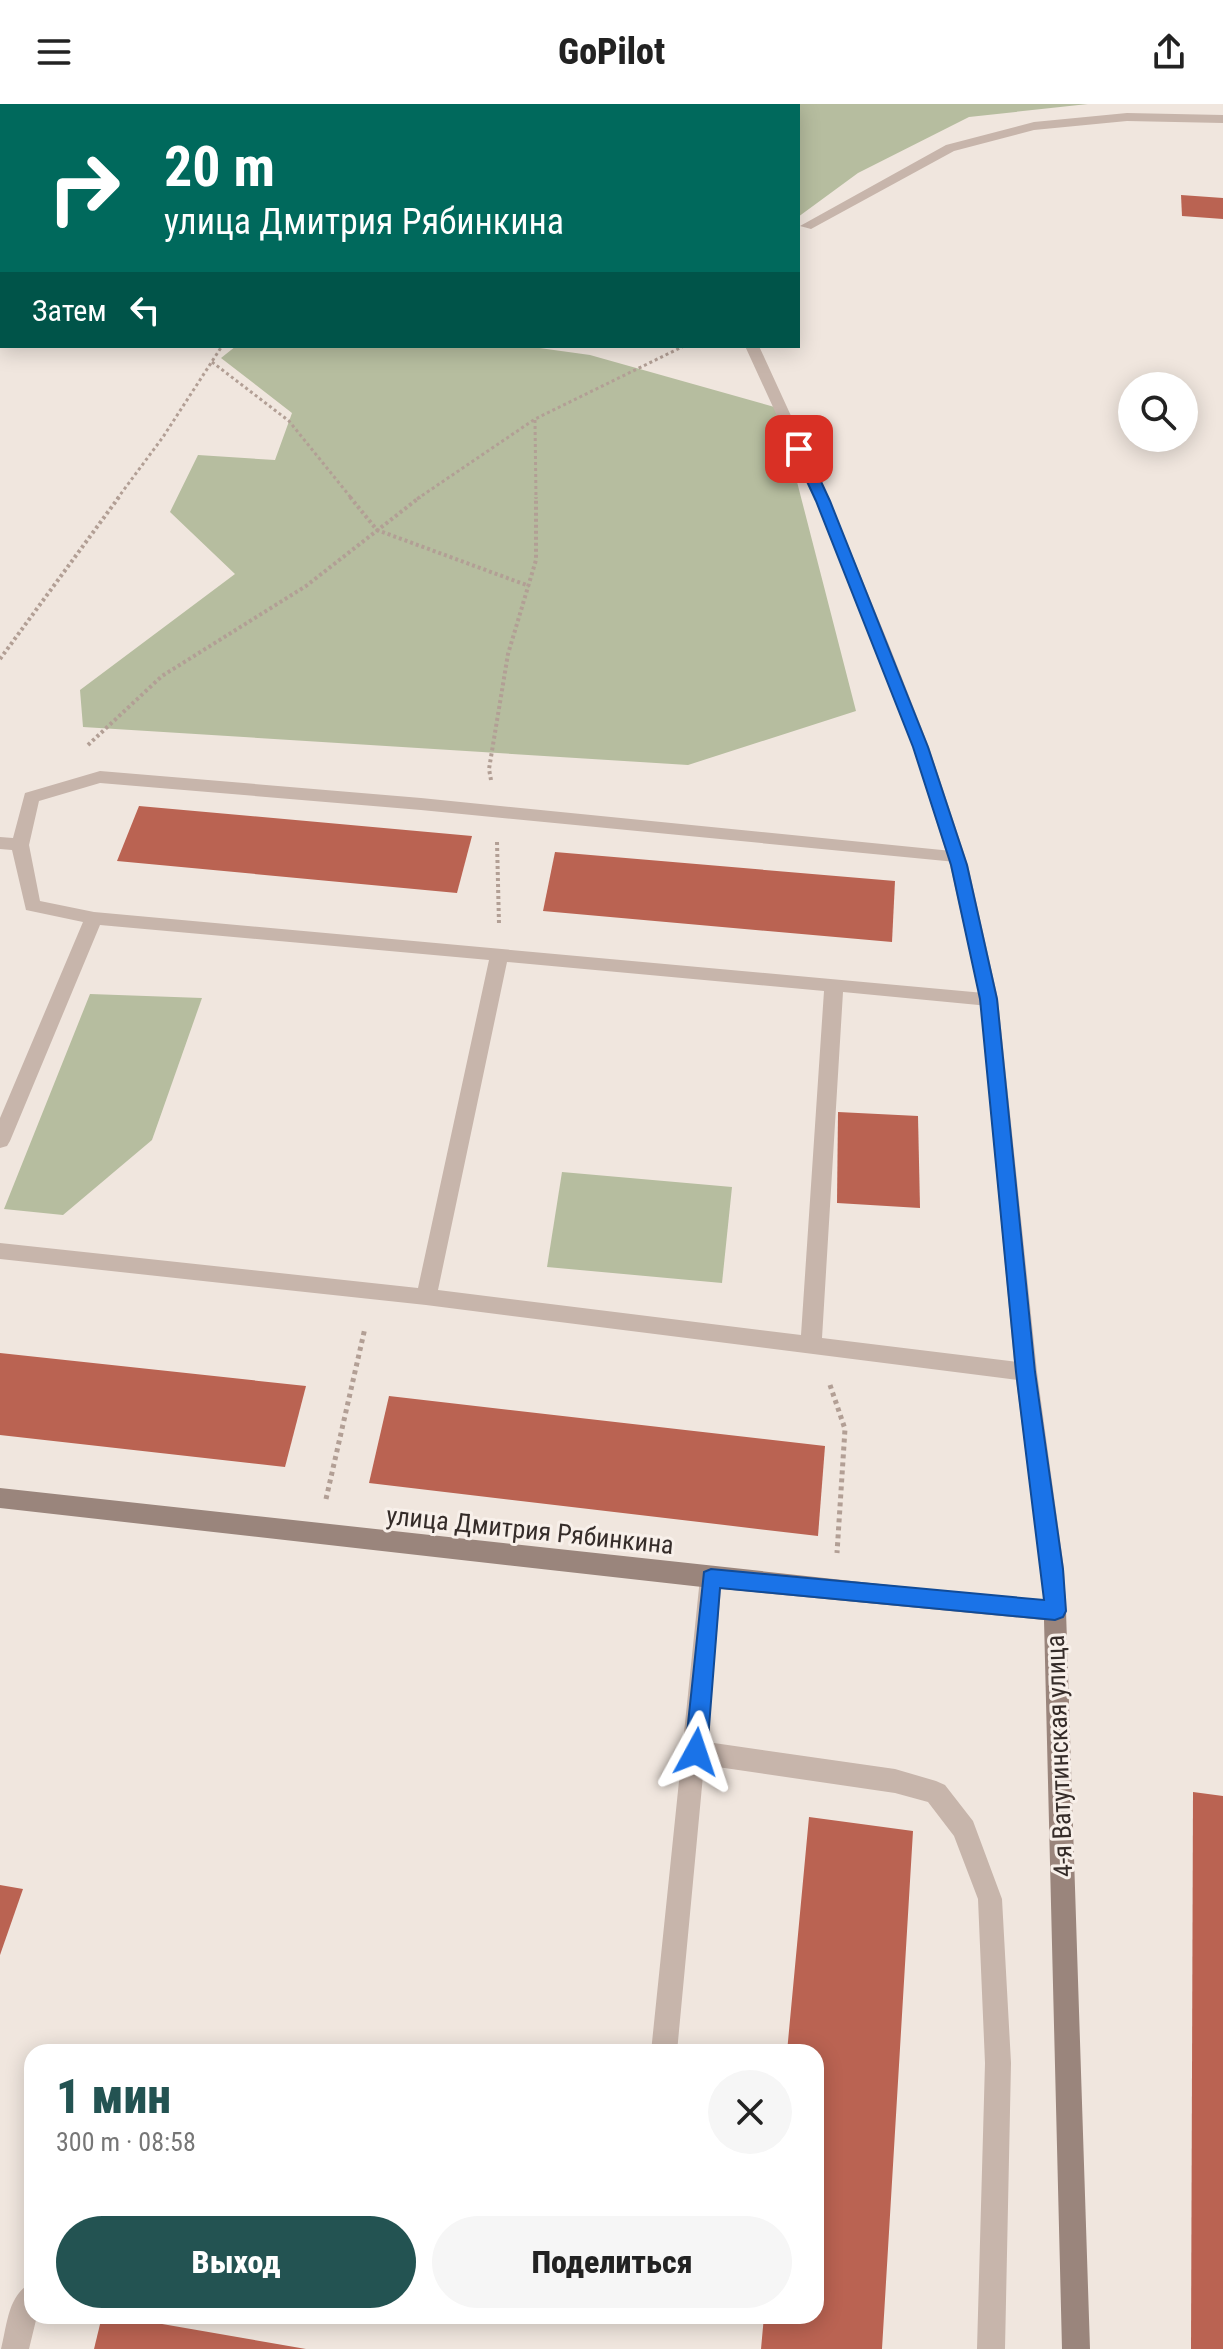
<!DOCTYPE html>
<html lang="ru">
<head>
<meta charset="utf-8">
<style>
  body { margin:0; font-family:"Roboto Condensed",sans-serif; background:#f6f6f6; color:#222; height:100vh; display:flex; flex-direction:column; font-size:30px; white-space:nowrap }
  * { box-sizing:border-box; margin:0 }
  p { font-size:26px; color:#767676 }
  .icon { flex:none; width:44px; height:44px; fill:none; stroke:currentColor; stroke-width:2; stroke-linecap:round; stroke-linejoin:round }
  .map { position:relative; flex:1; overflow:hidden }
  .sheet { position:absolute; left:24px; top:1940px; width:800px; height:280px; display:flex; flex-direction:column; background:#fff; border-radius:24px; box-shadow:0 4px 20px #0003 }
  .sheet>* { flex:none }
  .top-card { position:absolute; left:0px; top:0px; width:800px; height:244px; box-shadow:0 4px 20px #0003; background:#00695c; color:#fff; overflow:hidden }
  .buttons { position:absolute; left:1118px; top:268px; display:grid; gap:16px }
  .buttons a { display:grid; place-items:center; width:80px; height:80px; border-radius:50%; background:#fff; box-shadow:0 4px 20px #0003; font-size:40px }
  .pin { position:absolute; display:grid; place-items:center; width:68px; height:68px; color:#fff; margin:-34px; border-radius:16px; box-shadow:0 4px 12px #0006 }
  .me { position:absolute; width:88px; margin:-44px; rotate:5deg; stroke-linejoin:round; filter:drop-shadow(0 0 6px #0008) }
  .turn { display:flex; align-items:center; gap:28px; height:168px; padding:0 32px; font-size:36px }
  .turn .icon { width:104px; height:104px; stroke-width:2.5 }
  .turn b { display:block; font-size:56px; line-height:68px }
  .then { display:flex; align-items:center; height:76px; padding:0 32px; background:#0003; gap:16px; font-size:30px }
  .round { display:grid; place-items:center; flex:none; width:84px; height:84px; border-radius:42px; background:#f6f6f6 }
  .head { display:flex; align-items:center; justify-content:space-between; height:136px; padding:0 32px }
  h1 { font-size:48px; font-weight:800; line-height:60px; color:#235352 }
  .action { display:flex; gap:16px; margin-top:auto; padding:16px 32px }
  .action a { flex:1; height:92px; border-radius:48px; background:#235352; color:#fff; font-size:32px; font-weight:800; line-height:92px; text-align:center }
  .action a+a { background:#f6f6f6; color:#222 }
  header { display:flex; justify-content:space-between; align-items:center; height:104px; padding:0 32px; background:#fff; font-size:36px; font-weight:800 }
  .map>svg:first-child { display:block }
  .green { fill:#b6bd9f }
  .building { fill:#ba6352 }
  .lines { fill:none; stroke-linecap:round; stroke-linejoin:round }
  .path-far2 { stroke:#b29f95; stroke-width:3; stroke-dasharray:3 3; stroke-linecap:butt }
  .path-far1 { stroke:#b29f95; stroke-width:4; stroke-dasharray:3 3; stroke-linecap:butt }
  .path { stroke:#b29f95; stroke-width:5; stroke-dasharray:4 4; stroke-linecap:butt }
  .lane { fill:#c7b5ab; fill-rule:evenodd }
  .street { fill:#c7b5ab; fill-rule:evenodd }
  .secondary { fill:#9a857c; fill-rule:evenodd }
  .route { fill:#1a73e8; stroke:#114b97; stroke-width:2 }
  .labels { text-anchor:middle; stroke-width:6; stroke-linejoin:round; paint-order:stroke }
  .street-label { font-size:26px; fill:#352c29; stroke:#f8f0ea }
</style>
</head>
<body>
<header><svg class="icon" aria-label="menu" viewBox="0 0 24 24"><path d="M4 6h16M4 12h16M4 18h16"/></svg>GoPilot<svg class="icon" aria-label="share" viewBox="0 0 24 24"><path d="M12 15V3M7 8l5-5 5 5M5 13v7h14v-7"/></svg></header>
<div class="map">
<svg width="1223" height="2245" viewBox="0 0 1223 2245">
  <rect width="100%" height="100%" fill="#f0e6de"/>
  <!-- green -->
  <g class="green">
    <polygon points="479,0 1088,0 969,13 858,69 798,113 798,2"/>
    <polygon points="236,242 525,242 590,251 778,304 856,607 688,661 83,623 80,586 235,470 170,408 198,351 275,356 292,309 221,254"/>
    <polygon points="90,890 202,894 152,1036 63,1111 4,1105"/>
    <polygon points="562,1068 732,1083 722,1179 547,1163"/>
  </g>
  <!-- building -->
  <g class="building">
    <polygon points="1181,91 1223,94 1223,115 1182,112"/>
    <polygon points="139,702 472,732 457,789 117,757"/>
    <polygon points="555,748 895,777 892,838 543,807"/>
    <polygon points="838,1008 918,1012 920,1104 837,1099"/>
    <polygon points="0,1249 306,1282 285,1363 0,1331"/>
    <polygon points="389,1292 825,1342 818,1432 369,1379"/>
    <polygon points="1193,1688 1223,1692 1223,2245 1191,2245"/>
    <polygon points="809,1713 913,1727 882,2245 761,2245 764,2212 816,2212 816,1948 787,1948"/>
    <polygon points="0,1781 23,1785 0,1851"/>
    <polygon points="102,2212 116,2212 306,2245 94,2245"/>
  </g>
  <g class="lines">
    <!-- path-far2 -->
    <g class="path-far2">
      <polyline points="779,2 785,0"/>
      <polyline points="212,258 289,317 352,395"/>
      <polyline points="535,316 536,395"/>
      <polyline points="117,395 163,333 222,242"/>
      <polyline points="417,395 535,315 684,242"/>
    </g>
    <!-- path-far1 -->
    <g class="path-far1">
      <polyline points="350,393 377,426 529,482"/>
      <polyline points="0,555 119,393"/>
      <polyline points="88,641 162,572 306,482 420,393"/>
      <polyline points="491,676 489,665 508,550 536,456 536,393"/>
      <polyline points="497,738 499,820"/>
    </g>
    <!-- path -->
    <g class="path">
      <polyline points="830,1281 845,1325 837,1449"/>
      <polyline points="326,1395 365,1224"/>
    </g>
    <!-- lane -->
    <g class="lane">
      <polygon points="1127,9 1223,11 1223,19 1127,17 1034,26 954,47 811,125 800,122 946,41 1034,18"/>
      <path d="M 100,667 L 421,694 L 962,748 L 965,752 L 962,756 L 956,758 L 421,706 L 100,679 L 39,697 L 29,741 L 40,797 L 94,808 L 995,890 L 998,895 L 995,900 L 989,902 L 843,888 L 822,1234 L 1026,1259 L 1033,1262 L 1037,1268 L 1033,1274 L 1026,1277 L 426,1201 L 0,1155 L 0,1139 L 418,1184 L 489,856 L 100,821 L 10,1037 L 7,1042 L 0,1044 L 0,1014 L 83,818 L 26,806 L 12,746 L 0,745 L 0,733 L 13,734 L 25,689 ZM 507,858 L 824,887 L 801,1231 L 438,1186 Z"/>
      <polygon points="711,1464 719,1467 722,1474 707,1638 895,1665 936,1677 945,1681 973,1717 1002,1795 1011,1959 1005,2245 977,2245 985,1959 978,1795 954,1732 928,1698 895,1689 704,1661 677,1948 651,1948 700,1474 703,1467"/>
      <path d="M 32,2179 L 32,2212 L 37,2212 L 29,2245 L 1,2245 C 7,2222 8,2189 32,2179 Z"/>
    </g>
    <!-- street -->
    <polygon class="street" points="745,242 759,242 830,397 889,541 929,643 968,761 998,895 1037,1268 1064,1465 1066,1507 1063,1514 1055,1517 1047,1514 1015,1268 980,895 950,761 913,643 873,541 816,397"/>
    <!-- secondary -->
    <polygon class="secondary" points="0,1384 1063,1500 1066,1507 1090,2245 1062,2245 1044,1516 711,1484 0,1404"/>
  </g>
  <!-- route -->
  <polygon class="route" points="794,342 806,345 830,397 928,643 967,761 997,895 1035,1268 1063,1465 1066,1507 1063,1513 1055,1516 720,1484 707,1648 704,1656 696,1659 688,1656 685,1648 704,1468 711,1465 1044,1496 1016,1268 980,895 951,761 913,643 816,397 792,345"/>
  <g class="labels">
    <!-- street labels -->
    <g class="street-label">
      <text transform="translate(530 1426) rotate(6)" y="9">улица Дмитрия Рябинкина</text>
      <text transform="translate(1059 1652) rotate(-92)" y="9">4-я Ватутинская улица</text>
    </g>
  </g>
</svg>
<div class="buttons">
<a><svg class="icon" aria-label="search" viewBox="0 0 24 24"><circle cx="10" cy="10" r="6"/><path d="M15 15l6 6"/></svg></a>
</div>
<div class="pin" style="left:799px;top:345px;background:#d93025"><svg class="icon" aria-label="arrive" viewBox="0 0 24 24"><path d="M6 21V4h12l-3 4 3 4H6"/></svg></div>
<svg class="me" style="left:696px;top:1648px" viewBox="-20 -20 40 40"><path d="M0-17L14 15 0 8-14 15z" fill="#1a73e8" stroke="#fff" stroke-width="4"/></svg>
<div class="top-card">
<div class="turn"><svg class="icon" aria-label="right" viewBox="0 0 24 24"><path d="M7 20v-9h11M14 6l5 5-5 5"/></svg><div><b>20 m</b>улица Дмитрия Рябинкина</div></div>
<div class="then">Затем<svg class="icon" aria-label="left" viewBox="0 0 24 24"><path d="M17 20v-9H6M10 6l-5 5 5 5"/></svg></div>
</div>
<section class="sheet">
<div class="head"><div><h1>1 мин</h1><p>300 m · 08:58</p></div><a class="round"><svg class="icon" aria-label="close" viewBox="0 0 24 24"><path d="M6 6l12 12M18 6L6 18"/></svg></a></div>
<div class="action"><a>Выход</a><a>Поделиться</a></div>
</section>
</div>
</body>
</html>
